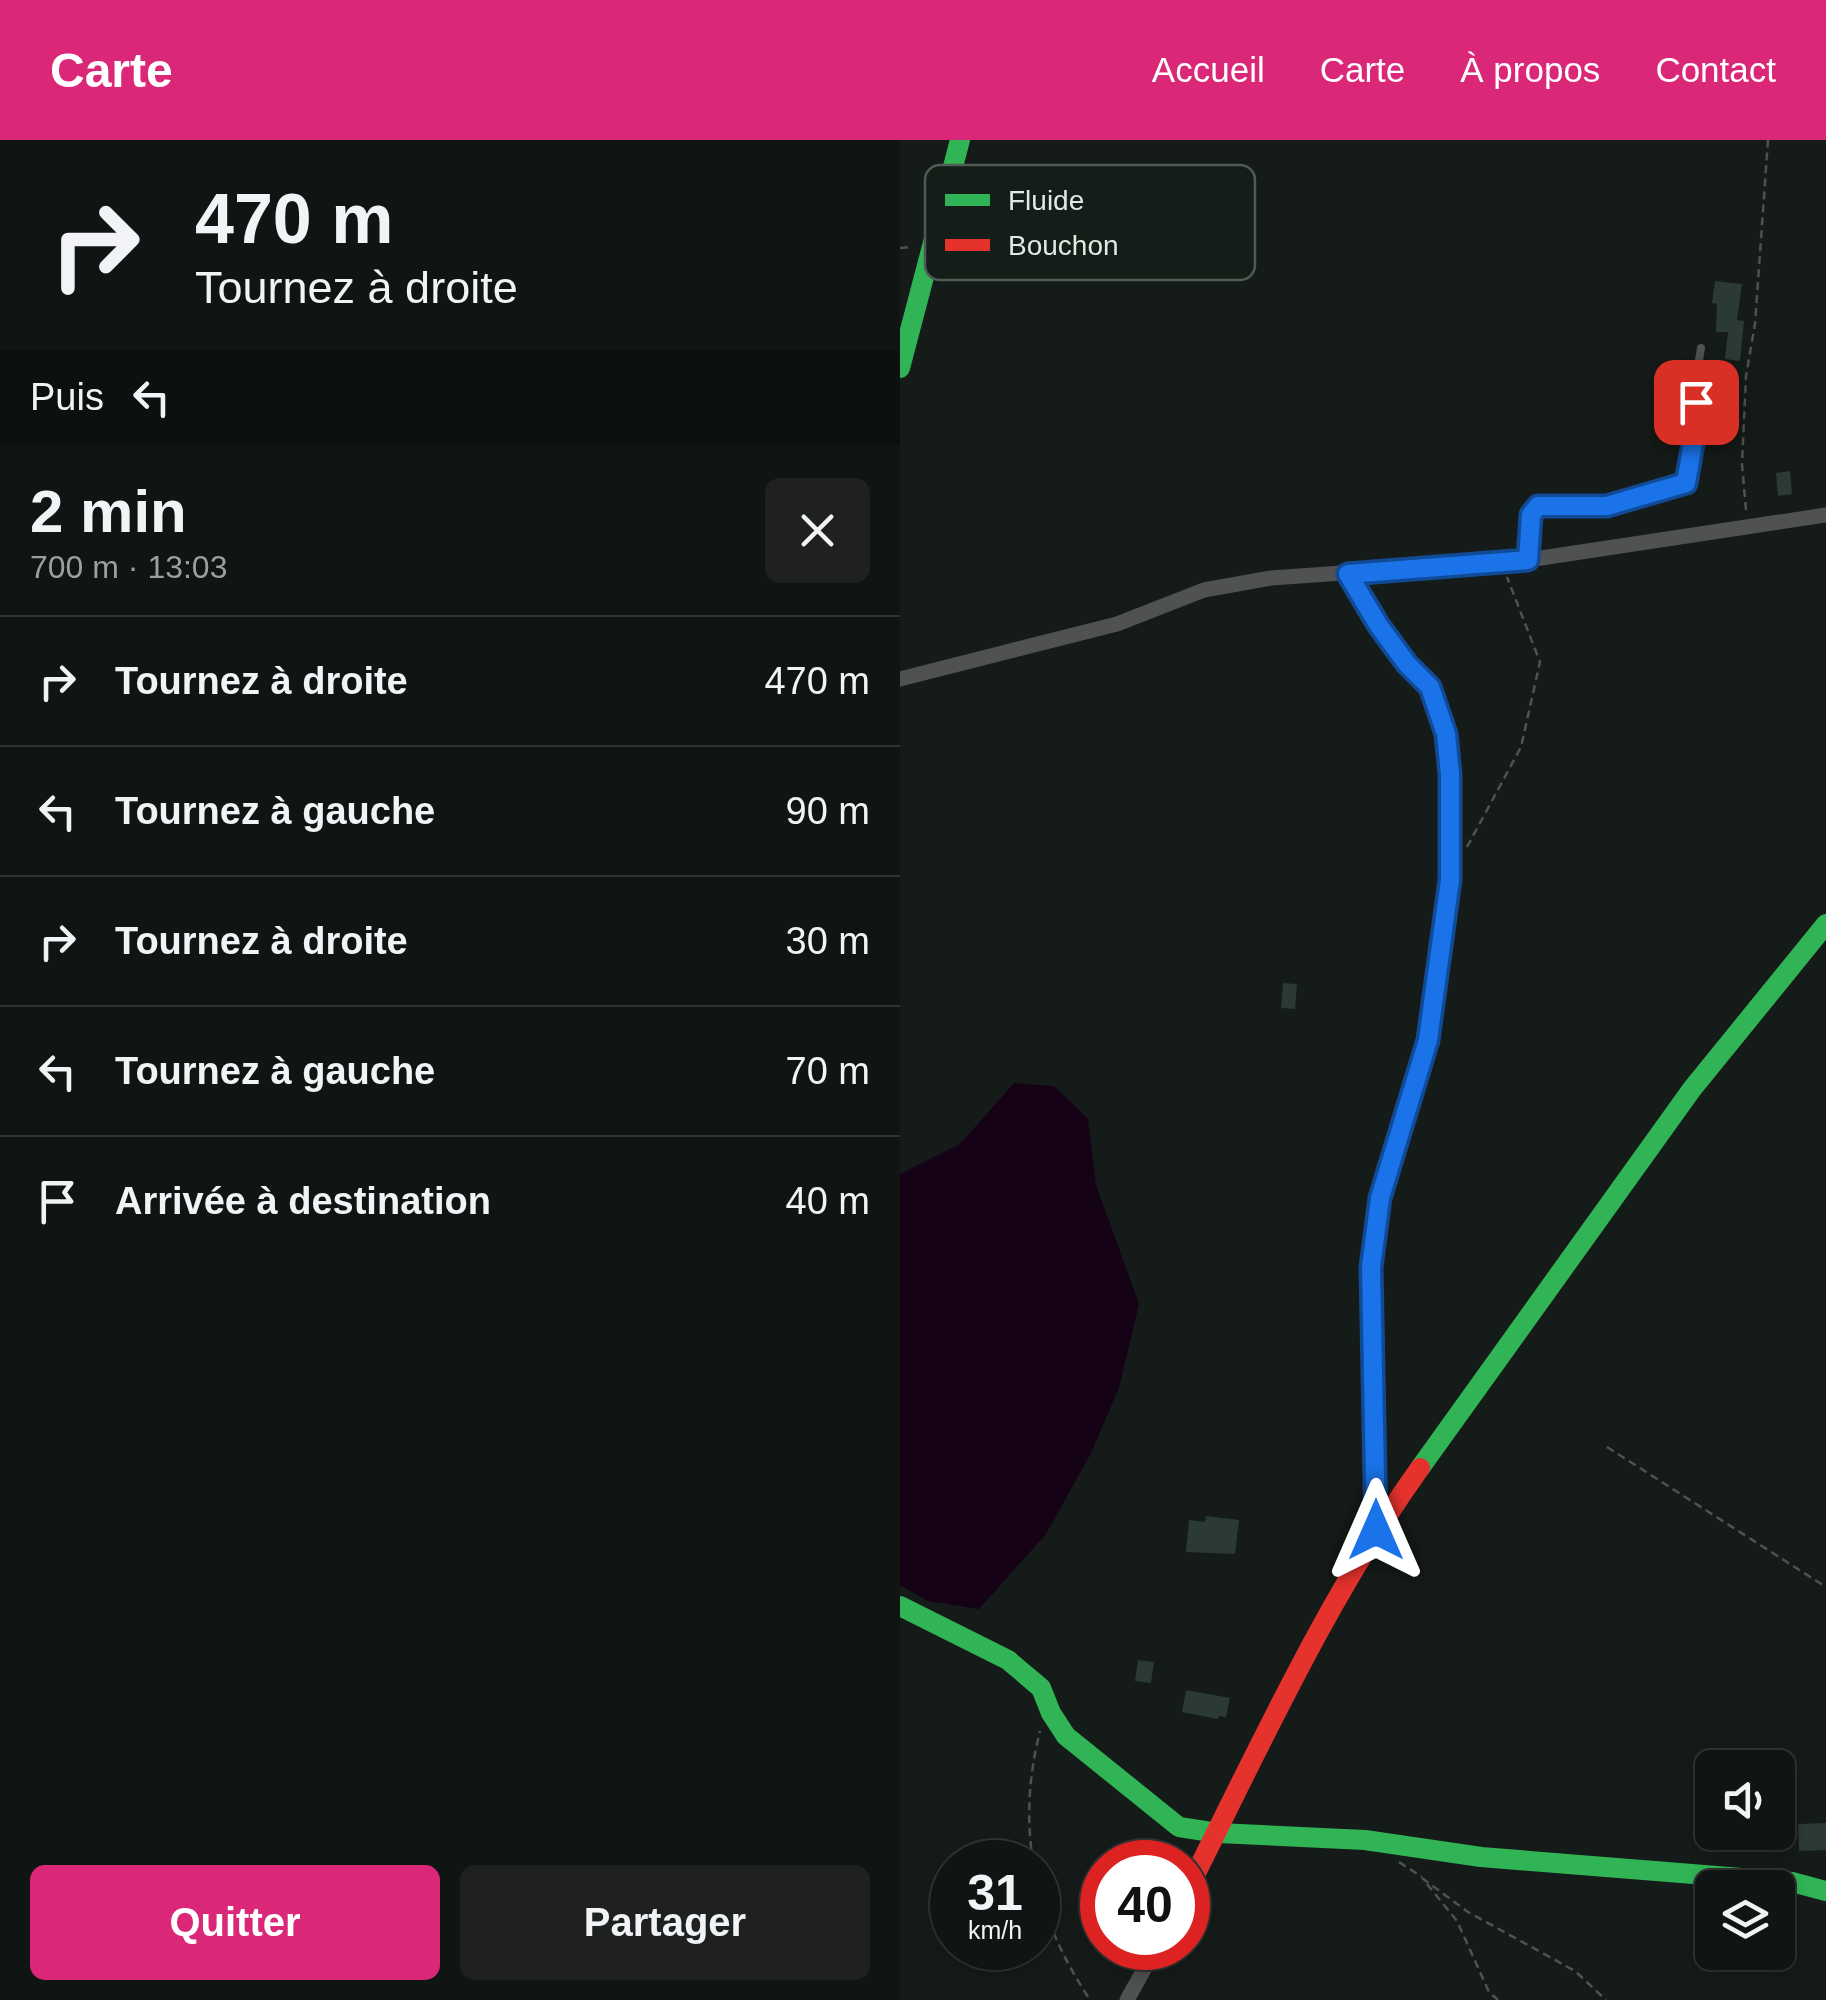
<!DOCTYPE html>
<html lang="fr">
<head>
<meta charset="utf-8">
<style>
  body { margin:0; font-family:Helvetica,sans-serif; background:#1e2120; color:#f1f3f6; height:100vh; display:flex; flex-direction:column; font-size:38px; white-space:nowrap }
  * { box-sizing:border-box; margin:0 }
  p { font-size:32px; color:#9c9e9f }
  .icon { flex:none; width:55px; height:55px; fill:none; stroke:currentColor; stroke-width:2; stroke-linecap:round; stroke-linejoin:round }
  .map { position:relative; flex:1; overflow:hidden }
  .drawer { display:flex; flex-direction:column; background:#101412; width:900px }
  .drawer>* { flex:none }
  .banner { background:#101412; color:#f1f3f6; overflow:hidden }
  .fabs { position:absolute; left:795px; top:1610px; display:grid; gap:20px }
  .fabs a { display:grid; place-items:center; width:100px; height:100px; border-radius:15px; background:#101412; box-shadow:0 5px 15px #0003,0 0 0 2px #303332; font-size:50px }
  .speed { position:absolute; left:30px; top:1700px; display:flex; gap:20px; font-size:50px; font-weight:700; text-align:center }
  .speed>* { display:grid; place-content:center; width:130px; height:130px; border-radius:50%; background:#101412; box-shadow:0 5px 15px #0003,0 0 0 2px #303332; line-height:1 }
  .speed small { font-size:25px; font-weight:400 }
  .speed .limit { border:15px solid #d22; background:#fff; color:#111 }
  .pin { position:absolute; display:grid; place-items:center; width:85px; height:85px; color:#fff; margin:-42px; border-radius:20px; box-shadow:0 5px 15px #0006 }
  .me { position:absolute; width:110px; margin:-55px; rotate:0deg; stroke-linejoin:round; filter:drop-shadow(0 0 8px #0008) }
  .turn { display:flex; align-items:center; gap:35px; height:210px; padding:0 30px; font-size:45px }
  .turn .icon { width:130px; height:130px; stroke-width:2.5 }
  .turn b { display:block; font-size:70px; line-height:85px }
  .then { display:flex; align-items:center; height:95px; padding:0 30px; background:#0003; gap:20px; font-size:38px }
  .round { display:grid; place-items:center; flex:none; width:105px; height:105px; border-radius:15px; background:#1e2120 }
  .summary { display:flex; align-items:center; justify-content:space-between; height:170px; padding:0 30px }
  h1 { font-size:60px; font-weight:600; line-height:75px }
  .button { display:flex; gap:20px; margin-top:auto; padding:20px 30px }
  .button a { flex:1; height:115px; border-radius:15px; background:#db2777; color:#fff; font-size:40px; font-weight:600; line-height:115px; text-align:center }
  .button a+a { background:#1e2120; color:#f1f3f6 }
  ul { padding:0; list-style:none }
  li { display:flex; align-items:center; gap:30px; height:130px; padding:0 30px; border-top:2px solid #303332 }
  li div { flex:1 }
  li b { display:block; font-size:38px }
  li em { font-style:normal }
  header { display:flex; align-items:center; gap:60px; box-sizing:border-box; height:140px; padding:0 50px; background:#db2777; color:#fff }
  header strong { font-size:48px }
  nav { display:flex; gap:55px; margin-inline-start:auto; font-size:35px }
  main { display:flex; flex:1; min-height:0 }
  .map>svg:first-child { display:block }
  .water { fill:#150217 }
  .building { fill:#2b3a33 }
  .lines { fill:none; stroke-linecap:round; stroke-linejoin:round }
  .path { stroke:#505251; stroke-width:2.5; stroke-dasharray:8 5; stroke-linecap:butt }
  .lane { stroke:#4f5250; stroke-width:8 }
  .street { stroke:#4f5250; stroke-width:15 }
  .fast { stroke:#30b455; stroke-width:20 }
  .jam { stroke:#e5322d; stroke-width:20 }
  .route-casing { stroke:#114b97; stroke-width:25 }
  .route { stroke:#1a73e8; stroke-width:18 }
  .key { fill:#121e17; stroke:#505b54; stroke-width:2.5 }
  .key-label { font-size:28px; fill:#e1e9e4 }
</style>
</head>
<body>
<header>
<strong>Carte</strong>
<nav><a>Accueil</a><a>Carte</a><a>À propos</a><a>Contact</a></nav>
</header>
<main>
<section class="drawer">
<div class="banner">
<div class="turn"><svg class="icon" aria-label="right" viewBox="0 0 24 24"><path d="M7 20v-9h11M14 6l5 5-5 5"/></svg><div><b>470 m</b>Tournez à droite</div></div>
<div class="then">Puis<svg class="icon" aria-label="left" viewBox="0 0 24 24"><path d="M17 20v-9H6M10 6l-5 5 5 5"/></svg></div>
</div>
<div class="summary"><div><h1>2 min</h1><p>700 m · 13:03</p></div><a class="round"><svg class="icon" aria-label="close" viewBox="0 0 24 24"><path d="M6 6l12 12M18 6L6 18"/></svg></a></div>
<ul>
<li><svg class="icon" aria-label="right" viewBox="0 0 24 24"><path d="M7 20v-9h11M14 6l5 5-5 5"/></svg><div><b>Tournez à droite</b></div><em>470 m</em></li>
<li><svg class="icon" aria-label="left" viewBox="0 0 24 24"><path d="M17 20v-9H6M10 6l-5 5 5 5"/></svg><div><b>Tournez à gauche</b></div><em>90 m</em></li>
<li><svg class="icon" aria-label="right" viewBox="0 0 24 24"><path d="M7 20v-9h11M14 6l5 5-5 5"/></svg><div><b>Tournez à droite</b></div><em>30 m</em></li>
<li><svg class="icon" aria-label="left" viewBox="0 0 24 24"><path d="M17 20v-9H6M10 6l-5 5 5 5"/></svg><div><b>Tournez à gauche</b></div><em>70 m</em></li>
<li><svg class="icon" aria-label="arrive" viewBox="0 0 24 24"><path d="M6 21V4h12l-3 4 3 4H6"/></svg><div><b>Arrivée à destination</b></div><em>40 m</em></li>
</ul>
<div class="button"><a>Quitter</a><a>Partager</a></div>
</section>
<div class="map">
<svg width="926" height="1860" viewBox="0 0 926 1860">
  <rect width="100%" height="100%" fill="#151b18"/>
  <!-- water -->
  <polygon class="water" points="114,943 154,946 188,979 196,1045 239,1164 219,1248 190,1315 146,1394 79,1469 28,1461 0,1445 0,1034 60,1004"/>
  <!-- building -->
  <g class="building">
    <polygon points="815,141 842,144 837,180 844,181 840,221 825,219 828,192 816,192 817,164 812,163"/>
    <polygon points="890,331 892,354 878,356 876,333"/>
    <polygon points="383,843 397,844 395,869 381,868"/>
    <polygon points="306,1376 339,1380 335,1414 286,1412 289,1380 305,1382"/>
    <polygon points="238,1520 254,1522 251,1543 235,1541"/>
    <polygon points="286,1550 330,1558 326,1577 319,1576 318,1579 282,1572"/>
    <polygon points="926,1683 926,1710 899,1711 898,1684"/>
  </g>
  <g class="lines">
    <!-- path -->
    <g class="path">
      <polyline points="0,108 11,107"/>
      <polyline points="846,370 842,324 846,236 855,184 868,0"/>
      <polyline points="567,707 621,607 640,522 607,437"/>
      <polyline points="707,1307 926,1447"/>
      <path d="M 133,1722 C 126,1677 129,1635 140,1591"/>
      <polyline points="499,1722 522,1737"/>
      <polyline points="522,1738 568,1772 675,1831 706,1860"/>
      <path d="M 138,1743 C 147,1786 166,1823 190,1860"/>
      <polyline points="527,1744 557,1781 589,1852 598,1860"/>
    </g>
    <!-- lane -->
    <polyline class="lane" points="628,420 631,375 638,366 707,366 786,343 796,286 796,239 801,208"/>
    <!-- street -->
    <g class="street">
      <polyline points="0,539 217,484 304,450 371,438 628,420 926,375"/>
      <polyline points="227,1860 256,1808"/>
    </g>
    <!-- fast -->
    <g class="fast">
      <polyline points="0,228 60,0"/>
      <polyline points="448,434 479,486 507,524 530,547 546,594 550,633 550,740 527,900 480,1058 471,1127 476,1390"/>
      <polyline points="520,1328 792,949 926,784"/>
      <polyline points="0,1466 108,1520 141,1548 151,1573 166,1596 279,1687 318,1693 465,1700 581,1717 892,1742 926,1751"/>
    </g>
    <!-- jam -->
    <path class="jam" d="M 288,1749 C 360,1606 427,1458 520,1328"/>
  </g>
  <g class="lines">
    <!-- route casing -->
    <g class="route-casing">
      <polyline id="route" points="476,1390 471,1127 480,1058 528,900 550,740 550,634 546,594 530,547 507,524 479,486 448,434 628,420 631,375 638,366 707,366 786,343 796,286 796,262"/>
    </g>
    <!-- route -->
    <use href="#route" class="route"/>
  </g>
  <!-- legend -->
  <rect x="25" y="25" width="330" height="115" rx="15" class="key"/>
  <rect x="45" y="54" width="45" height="12" fill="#30b455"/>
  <rect x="45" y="99" width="45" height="12" fill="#e5322d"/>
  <g class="key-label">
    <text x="108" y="70">Fluide</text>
    <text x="108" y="115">Bouchon</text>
  </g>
</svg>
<div class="fabs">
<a><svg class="icon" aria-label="sound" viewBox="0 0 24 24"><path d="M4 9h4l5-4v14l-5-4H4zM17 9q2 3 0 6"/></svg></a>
<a><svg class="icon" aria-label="layers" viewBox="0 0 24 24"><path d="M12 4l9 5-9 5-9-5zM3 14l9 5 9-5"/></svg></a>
</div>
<div class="speed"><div>31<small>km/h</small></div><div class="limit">40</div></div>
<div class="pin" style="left:796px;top:262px;background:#d93025"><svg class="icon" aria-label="arrive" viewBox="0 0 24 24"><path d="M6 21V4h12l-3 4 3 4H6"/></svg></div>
<svg class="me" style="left:476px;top:1390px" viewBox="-20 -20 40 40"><path d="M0-17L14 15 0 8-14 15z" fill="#1a73e8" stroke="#fff" stroke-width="4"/></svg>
</div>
</main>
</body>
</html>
